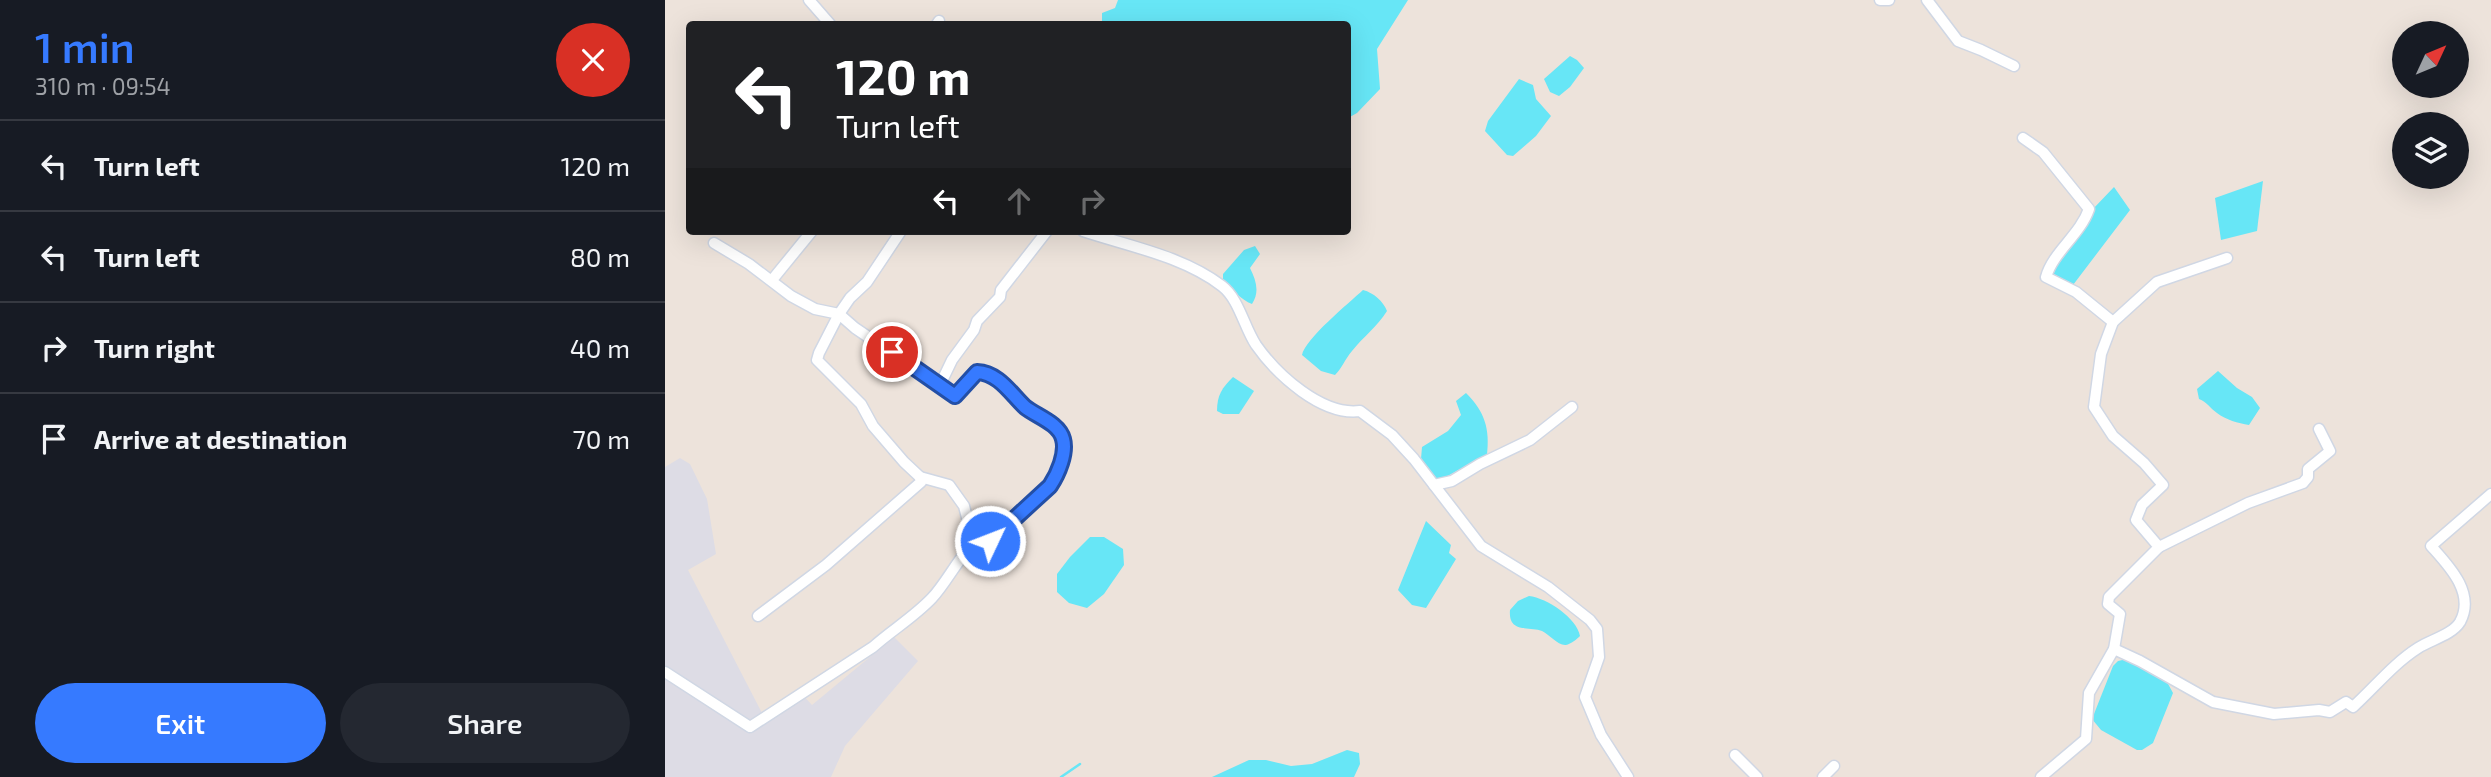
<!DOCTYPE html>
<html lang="en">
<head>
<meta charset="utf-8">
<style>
  body { margin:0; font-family:"Exo 2",sans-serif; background:#242831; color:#f1f3f6; height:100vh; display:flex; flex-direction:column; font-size:26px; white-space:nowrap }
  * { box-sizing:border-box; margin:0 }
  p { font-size:23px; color:#9ea1a6 }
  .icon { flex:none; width:38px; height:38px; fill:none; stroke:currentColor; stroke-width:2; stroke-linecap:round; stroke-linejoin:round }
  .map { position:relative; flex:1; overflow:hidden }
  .side { display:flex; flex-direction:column; background:#171b24; width:665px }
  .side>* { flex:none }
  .banner { position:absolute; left:21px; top:21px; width:665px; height:214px; border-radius:7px; box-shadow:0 7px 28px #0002; background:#202124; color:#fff; overflow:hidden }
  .needle { width:46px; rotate:46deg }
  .controls { position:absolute; left:1727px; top:21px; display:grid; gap:14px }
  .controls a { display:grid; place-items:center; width:77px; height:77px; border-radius:50%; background:#171b24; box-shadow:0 7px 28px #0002; font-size:35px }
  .pin { position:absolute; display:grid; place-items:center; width:60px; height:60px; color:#fff; margin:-30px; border:4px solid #fff; border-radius:50%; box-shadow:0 2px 7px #0007 }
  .me { position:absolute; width:77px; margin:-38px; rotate:47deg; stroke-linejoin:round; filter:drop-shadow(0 0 5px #0008) }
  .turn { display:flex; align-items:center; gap:24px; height:147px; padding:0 35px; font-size:32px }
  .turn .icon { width:91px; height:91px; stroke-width:2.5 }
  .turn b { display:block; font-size:49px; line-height:60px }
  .lanes { display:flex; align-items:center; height:66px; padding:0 35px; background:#0003; justify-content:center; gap:35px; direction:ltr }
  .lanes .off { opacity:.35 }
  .round { display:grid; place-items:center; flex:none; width:74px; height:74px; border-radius:37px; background:#242831 }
  .summary { display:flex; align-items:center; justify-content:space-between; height:119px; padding:0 35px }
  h1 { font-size:42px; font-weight:600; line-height:52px; color:#367aff }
  .cta { display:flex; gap:14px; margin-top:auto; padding:14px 35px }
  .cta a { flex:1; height:80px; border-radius:42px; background:#367aff; color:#fff; font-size:28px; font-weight:600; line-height:80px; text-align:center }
  .cta a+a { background:#242831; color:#f1f3f6 }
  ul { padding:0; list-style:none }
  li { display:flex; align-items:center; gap:21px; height:91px; padding:0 35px; border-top:2px solid #363941 }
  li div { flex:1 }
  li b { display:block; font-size:26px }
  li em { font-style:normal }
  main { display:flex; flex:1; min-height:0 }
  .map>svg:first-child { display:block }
  .industrial { fill:#dddce5 }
  .water { fill:#67e6f6 }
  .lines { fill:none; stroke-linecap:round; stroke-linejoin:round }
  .stream { stroke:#67e6f6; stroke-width:2.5 }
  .minor-casing { stroke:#d0d7e4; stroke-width:13 }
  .minor { stroke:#fff; stroke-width:10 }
  .route-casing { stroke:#234fa6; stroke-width:18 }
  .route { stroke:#367aff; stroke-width:12 }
</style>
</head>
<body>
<main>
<section class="side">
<div class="summary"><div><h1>1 min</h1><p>310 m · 09:54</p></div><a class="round" style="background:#d93025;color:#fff"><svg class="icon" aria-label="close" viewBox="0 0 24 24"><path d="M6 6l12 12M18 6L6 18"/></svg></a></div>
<ul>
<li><svg class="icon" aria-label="left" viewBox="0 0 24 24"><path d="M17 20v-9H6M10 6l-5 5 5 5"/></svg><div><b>Turn left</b></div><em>120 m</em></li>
<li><svg class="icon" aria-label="left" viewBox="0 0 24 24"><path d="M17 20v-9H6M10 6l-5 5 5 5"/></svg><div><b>Turn left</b></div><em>80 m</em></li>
<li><svg class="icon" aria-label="right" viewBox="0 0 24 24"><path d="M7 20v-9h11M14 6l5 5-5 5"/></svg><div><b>Turn right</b></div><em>40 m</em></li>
<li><svg class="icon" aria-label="arrive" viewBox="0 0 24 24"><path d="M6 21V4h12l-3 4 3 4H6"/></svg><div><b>Arrive at destination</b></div><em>70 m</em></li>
</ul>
<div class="cta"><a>Exit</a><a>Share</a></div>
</section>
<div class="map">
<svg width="1826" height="777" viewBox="0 0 1826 777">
  <rect width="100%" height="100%" fill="#ede3db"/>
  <!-- industrial -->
  <polygon class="industrial" points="15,458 25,464 42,499 51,554 23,570 97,713 134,691 147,705 229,637 253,661 180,746 166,777 0,777 0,467"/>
  <!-- water -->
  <g class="water">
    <polygon points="453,0 743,0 712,49 715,89 692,113 683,118 682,24 437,24 437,13 450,8"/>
    <polygon points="905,56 912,60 919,68 905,87 894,96 885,92 879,79"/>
    <polygon points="854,79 868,85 871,99 886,116 871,136 848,156 842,155 820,131 823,121"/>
    <polygon points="1598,181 1592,231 1556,240 1550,198"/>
    <polygon points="1449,187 1465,210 1408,285 1387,273 1424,222 1428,209"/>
    <path d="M 590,246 L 595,254 L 585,268 C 591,280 595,292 587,304 C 576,300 567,289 558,280 L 558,274 L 579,250 Z"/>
    <path d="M 698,290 C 709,293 718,301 722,311 C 712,327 698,337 687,351 C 680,359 677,368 670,375 L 656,371 L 637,355 C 640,339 684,303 698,290 Z"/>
    <path d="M 1553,371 L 1572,388 L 1587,397 L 1595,408 L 1584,425 C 1573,423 1561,420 1552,413 C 1545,408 1542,402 1534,399 L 1532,389 Z"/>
    <path d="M 568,377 L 589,391 L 574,414 L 558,414 L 552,411 C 552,395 557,388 568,377 Z"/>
    <path d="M 801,393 C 820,412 825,429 822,455 L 773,481 L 756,459 L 757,447 L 783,431 L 796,415 L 791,401 Z"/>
    <polygon points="761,521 786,545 784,553 791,559 761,608 747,605 733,590"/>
    <polygon points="425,537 439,537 458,549 459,565 439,594 422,608 404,603 392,592 392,574 405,557"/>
    <path d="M 864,596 C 882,598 912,618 915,636 C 912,639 906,644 901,645 C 893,646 884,634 877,631 C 865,626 843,634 845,610 L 853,601 Z"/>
    <polygon points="1462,659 1502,682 1508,693 1488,743 1477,750 1472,750 1436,730 1427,719 1448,666 1453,661"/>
    <polygon points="682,750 694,753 695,764 689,777 547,777 584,760 601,760 626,766 647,764"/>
  </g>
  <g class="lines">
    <!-- stream -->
    <polyline class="stream" points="396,777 415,764"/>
    <!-- minor casing -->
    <g class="minor-casing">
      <g id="minor">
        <polyline points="144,0 165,24"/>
        <polyline points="1215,0 1224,0"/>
        <polyline points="1262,0 1293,41 1316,50 1349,66"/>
        <polyline points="272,24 274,21"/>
        <path d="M 1358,138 L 1378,152 L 1424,209 C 1415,235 1388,252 1381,277 L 1411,292 L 1448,322"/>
        <path d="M 418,231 C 463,246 518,256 557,286 C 574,299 579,327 591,345 C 612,375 657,416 695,411 L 727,435 L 749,459 L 816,546 L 883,587 L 925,620 L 932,629 L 934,657 L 920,697 L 936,735 L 963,777"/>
        <polyline points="49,243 84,264 126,296 150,309 174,314 190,328 290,396 312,372 316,371 349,393 362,408 387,425 398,439 391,478 328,539 316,541 306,546"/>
        <polyline points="107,280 147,231"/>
        <polyline points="275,385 287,360 309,330 312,321 335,297 336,290 382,231"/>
        <polyline points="769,485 787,481 815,464 865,440 907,407"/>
        <polyline points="1494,547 1583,503 1638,483 1643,477 1643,469 1665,451 1654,429"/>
        <polyline points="93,616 161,565 256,482 255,477"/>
        <path d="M 1449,649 L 1475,661 L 1548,702 L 1609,714 L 1654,710 L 1665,712 L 1681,702 L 1688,707 C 1710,687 1728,664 1753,648 C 1765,640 1787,635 1795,622 C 1811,593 1783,565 1766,546 L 1826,494"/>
        <path d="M 0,672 L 85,727 L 208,647 C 227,630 249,617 267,598 C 281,583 291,562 306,546 L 305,529 L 299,506 L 284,485 L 255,477 L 239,462 L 208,426 L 196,404 L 152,360 L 154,353 L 174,314 L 185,298 L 202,282 L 236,231"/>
        <polyline points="1070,755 1092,777"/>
        <polyline points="1158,777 1169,766"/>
        <polyline points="1376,777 1421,739 1424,693 1449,649 1455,614 1443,604 1444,597 1494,547 1471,520 1477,505 1498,485 1479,463 1448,436 1429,407 1436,354 1448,322 1492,282 1562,258"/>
      </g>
    </g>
    <!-- minor -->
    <use href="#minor" class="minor"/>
  </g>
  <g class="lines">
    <!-- route casing -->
    <g class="route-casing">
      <path id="route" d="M 227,352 L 290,396 L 312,372 C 334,373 346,394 360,407 C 371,416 394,423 398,439 C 402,453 393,474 385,486 L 325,541"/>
    </g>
    <!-- route -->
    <use href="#route" class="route"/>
  </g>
</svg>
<div class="controls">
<a><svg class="needle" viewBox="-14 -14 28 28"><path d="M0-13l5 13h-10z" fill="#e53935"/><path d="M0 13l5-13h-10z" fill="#9ea1a6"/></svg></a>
<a><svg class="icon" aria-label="layers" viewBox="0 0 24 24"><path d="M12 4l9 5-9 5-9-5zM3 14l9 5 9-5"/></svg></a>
</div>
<div class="pin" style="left:227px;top:352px;background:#d93025"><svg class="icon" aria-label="arrive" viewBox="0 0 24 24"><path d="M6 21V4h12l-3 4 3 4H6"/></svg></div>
<svg class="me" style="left:325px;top:541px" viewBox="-20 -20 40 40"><circle r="17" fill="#367aff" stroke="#fff" stroke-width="3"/><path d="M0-11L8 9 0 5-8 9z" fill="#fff"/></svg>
<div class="banner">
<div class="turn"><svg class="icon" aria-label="left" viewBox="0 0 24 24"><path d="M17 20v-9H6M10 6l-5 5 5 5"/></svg><div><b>120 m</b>Turn left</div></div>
<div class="lanes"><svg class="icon" aria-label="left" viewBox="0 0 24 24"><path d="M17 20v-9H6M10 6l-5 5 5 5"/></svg><svg class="icon off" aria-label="ahead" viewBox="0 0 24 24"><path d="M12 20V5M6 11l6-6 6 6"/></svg><svg class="icon off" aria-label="right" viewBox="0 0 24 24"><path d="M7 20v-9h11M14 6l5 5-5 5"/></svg></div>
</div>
</div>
</main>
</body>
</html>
